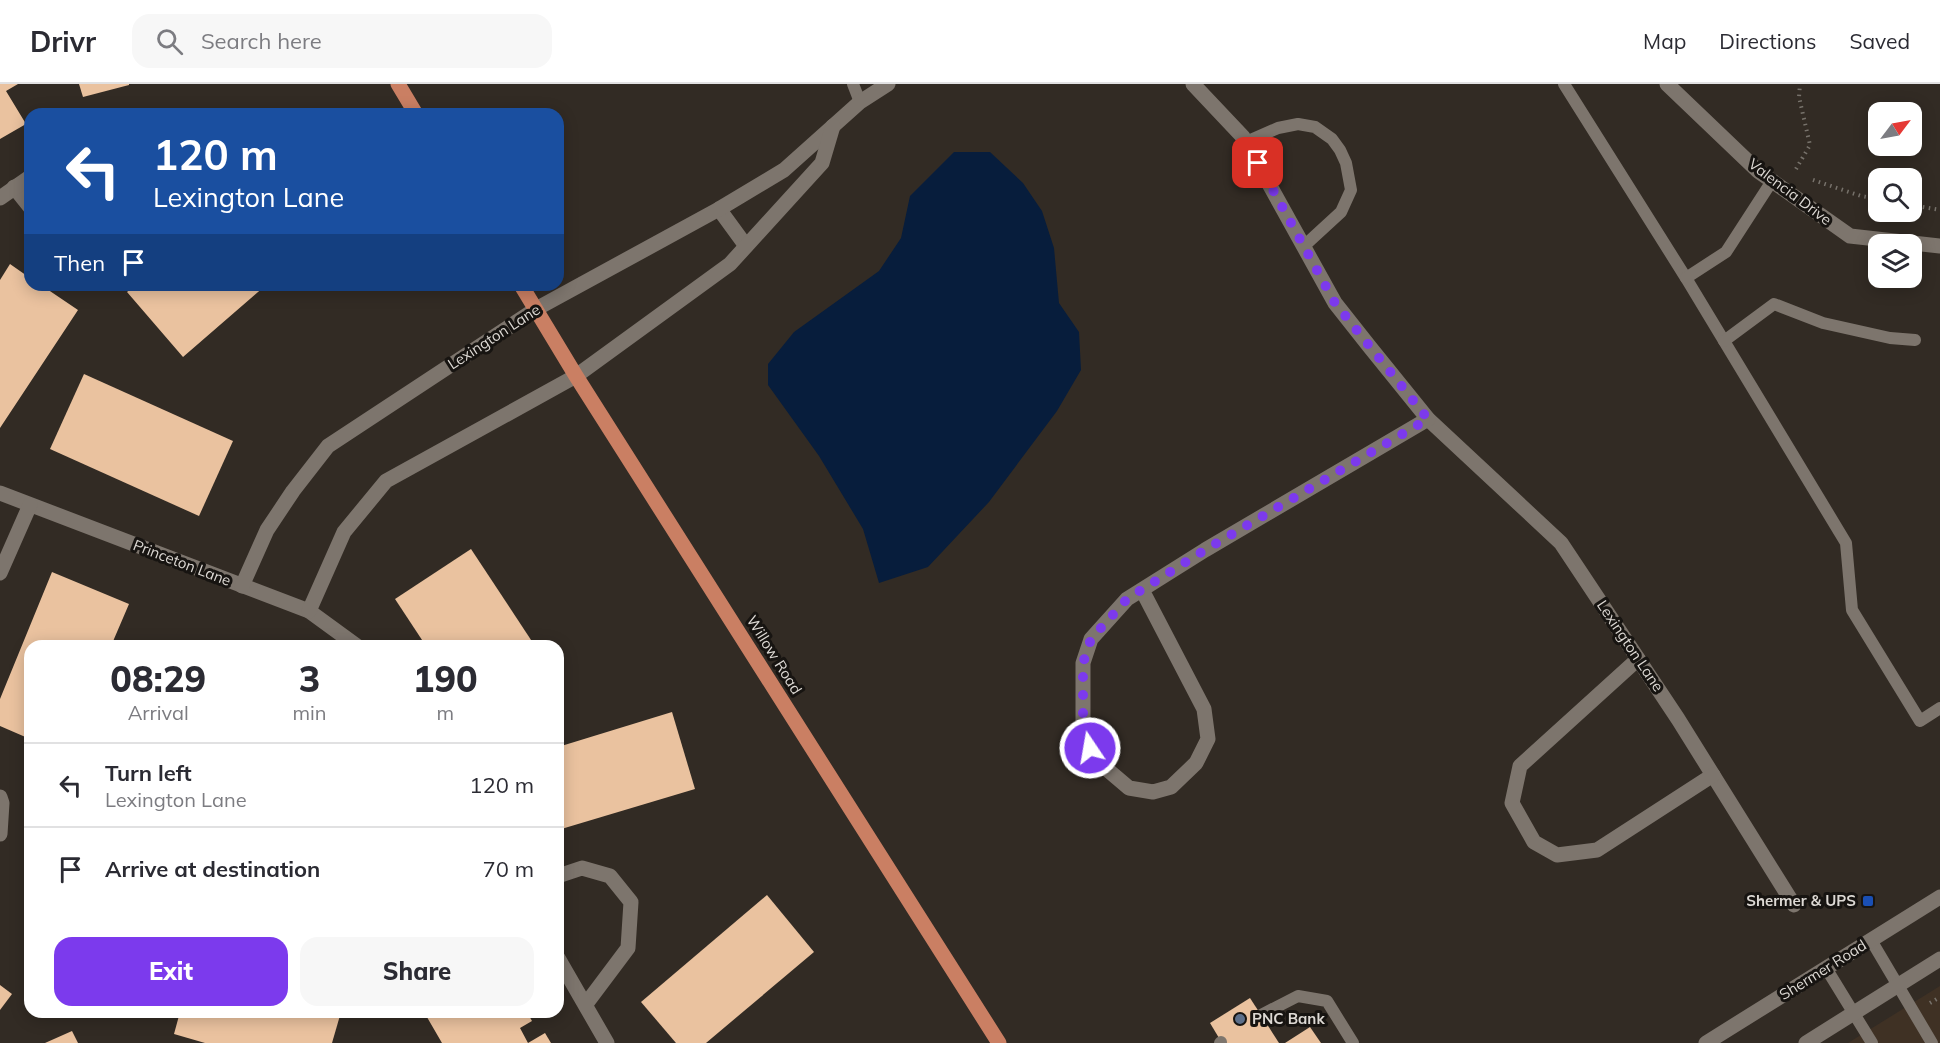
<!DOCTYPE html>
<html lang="en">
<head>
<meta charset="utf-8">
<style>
  body { margin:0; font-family:Mulish,sans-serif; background:#f7f7f7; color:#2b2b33; height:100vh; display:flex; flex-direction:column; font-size:22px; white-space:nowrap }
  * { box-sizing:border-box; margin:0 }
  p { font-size:20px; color:#7c7c81 }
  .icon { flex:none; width:33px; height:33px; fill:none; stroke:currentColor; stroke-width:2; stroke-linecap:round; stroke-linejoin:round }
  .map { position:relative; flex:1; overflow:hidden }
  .sheet { position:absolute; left:24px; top:556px; width:540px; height:378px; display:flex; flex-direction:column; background:#fff; border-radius:18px; box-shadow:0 3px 15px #0003 }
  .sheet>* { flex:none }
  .banner { position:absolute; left:24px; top:24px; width:540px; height:183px; border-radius:18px; box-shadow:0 3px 15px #0003; background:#1a4fa0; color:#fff; overflow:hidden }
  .needle { width:39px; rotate:58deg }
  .tools { position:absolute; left:1868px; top:18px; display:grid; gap:12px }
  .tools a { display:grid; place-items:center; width:54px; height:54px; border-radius:12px; background:#fff; box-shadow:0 3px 15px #0003; font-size:30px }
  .pin { position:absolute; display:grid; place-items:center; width:51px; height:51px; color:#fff; margin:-26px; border-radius:12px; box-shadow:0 3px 9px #0006 }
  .me { position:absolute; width:66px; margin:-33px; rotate:348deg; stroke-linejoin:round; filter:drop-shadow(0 0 4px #0008) }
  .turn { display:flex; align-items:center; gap:21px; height:126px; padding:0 30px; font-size:27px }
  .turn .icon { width:78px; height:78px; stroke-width:2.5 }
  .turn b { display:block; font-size:42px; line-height:51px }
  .then { display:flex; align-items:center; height:57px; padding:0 30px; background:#0003; gap:12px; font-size:22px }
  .eta { display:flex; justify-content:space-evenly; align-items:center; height:102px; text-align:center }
  .eta b { font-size:36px; font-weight:800; line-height:42px }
  .cta { display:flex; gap:12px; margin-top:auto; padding:12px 30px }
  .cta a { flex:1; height:69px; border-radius:18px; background:#7c3aed; color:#fff; font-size:24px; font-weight:800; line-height:69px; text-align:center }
  .cta a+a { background:#f7f7f7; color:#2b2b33 }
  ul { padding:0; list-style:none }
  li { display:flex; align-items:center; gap:18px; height:84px; padding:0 30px; border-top:2px solid #e1e1e2 }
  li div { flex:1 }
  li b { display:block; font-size:22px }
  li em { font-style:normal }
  header { display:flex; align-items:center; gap:36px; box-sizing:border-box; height:84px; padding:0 30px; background:#fff; border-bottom:2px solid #e1e1e2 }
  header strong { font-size:28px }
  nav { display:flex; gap:33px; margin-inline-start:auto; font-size:21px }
  .search { width:420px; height:54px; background:#f7f7f7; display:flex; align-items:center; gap:15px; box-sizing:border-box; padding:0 21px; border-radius:18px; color:#7c7c81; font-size:22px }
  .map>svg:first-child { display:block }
  .industrial { fill:#3f3124 }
  .water { fill:#071d3c }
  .building { fill:#eac29f }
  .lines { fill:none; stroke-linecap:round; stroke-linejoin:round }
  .path { stroke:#77726b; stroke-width:4; stroke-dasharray:1.5 4.5; stroke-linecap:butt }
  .service { stroke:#7d756d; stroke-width:12 }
  .minor { stroke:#7d756d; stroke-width:15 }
  .secondary { stroke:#7d756d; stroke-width:15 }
  .primary { stroke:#ca7f63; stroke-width:15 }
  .route { stroke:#7c3aed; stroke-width:10; stroke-dasharray:0 18 }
  .transit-dot { fill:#1a4fb4; stroke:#171411; stroke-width:2 }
  .service-dot { fill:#5c6f8a; stroke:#171411; stroke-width:2 }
  .labels { text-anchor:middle; stroke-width:6; stroke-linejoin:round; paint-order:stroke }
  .street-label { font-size:15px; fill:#ddd9d4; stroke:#171411 }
  .poi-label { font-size:15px; font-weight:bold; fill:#ddd9d4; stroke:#171411; text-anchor:end }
</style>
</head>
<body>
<header>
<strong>Drivr</strong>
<div class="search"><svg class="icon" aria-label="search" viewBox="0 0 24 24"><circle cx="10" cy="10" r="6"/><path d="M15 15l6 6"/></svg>Search here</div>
<nav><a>Map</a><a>Directions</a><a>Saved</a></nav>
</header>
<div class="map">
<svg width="1940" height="959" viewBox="0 0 1940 959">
  <rect width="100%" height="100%" fill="#322b24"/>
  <!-- industrial -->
  <polygon class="industrial" points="1940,902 1940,959 1848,959"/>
  <!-- water -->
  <polygon class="water" points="954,68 990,68 1023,99 1042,127 1054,164 1059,219 1079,248 1081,286 1057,327 989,418 928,483 879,499 863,445 819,372 768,301 768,280 794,248 879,187 901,154 910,112"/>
  <!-- building -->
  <g class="building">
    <polygon points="0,0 18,0 6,7 26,40 0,55"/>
    <polygon points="79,0 129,0 129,1 83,13"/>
    <polygon points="10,180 30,194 30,201 41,201 78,226 0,344 0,196"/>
    <polygon points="135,201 199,202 266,201 183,273 127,208"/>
    <polygon points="84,290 233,357 199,432 50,365"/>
    <polygon points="471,465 535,562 426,562 395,515"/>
    <polygon points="52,488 129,520 111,562 30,562 30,655 0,642 0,615"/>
    <polygon points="672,628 695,705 558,746 558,663"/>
    <polygon points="767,811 814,868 706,959 676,959 641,918"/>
    <polygon points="0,901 12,910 0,926"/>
    <polygon points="1250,914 1261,931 1279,959 1222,959 1210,939"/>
    <polygon points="180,928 341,928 332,959 205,959 174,950"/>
    <polygon points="424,928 527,928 532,937 520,944 528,959 442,959"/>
    <polygon points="1310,943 1321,959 1285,959"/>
    <polygon points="72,947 78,959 45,959"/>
    <polygon points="545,949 551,959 528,959"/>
  </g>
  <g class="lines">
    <!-- path -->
    <g class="path">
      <polyline points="1796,85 1810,61 1799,13 1800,0"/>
      <polyline points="1813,96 1861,112 1878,115"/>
      <polyline points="1911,121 1940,126"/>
      <polyline points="1930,919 1940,913"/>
    </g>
    <!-- service -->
    <g class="service">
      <polyline points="853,0 860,18"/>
      <polyline points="1564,0 1686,194"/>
      <polyline points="1246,58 1278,44 1298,40 1315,43 1332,55 1340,66 1346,79 1351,106 1341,128 1304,162"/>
      <polyline points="1772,97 1726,168 1686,194 1846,459 1852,526 1920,637 1940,624"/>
      <polyline points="1724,257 1774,220 1823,239 1890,254 1915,256"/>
      <polyline points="1871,856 1932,959"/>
      <polyline points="1826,884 1872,959"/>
      <polyline points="1261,931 1298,912 1327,917 1353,959"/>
      <polyline points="1220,959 1221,958"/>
    </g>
    <!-- minor -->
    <g class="minor">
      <polyline points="1193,0 1243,53 1335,219 1369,262 1428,335 1561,459 1678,635 1794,821"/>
      <polyline points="1667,0 1758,87 1850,152 1940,162"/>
      <polyline points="14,103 30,123"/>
      <polyline points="0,114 30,93"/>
      <polyline points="719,125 746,162"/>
      <polyline points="0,409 309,527 357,562"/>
      <polyline points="0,489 30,421"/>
      <polyline points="242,502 267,446 293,407 328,362 536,225 719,125 784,86 860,18 888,0"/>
      <polyline points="1142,506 1204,625 1208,655 1196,679 1171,703 1153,708 1129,704 1109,687 1090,664 1083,639 1083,579 1091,555 1127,515 1205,466 1428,335"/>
      <polyline points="309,527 344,448 386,397 576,292 730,180 822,79 833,42"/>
      <polyline points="1638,575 1520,682 1512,719 1534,758 1557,771 1597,766 1713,691"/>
      <polyline points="0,713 2,719 0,750"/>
      <polyline points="558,792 582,784 610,792 631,818 628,864 586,920"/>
      <polyline points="558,874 607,959"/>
    </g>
    <!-- secondary -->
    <g class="secondary">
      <polyline points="1706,959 1940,813"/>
      <polyline points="1806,959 1940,875"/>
    </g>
    <!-- primary -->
    <g class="primary">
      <polyline points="398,0 416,30"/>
      <polyline points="521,201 576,292 999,959"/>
    </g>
  </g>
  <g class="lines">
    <!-- route -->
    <polyline class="route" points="1090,664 1083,639 1083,579 1091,555 1127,515 1205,466 1428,335 1335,219 1258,79"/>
  </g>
  <!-- markers -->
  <rect class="transit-dot" x="1862" y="811" width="12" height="12" rx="3"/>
  <circle class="service-dot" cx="1240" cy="935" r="6"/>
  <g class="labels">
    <!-- street labels -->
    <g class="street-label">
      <text transform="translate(1790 108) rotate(37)" y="5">Valencia Drive</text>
      <text transform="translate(494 253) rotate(-33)" y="5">Lexington Lane</text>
      <text transform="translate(182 479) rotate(21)" y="5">Princeton Lane</text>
      <text transform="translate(1630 562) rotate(56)" y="5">Lexington Lane</text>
      <text transform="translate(774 571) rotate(58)" y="5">Willow Road</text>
      <text transform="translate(1823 886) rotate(-32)" y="5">Shermer Road</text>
    </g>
    <!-- poi labels -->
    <g class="poi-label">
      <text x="1856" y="822">Shermer &amp; UPS</text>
      <text x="1252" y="940" text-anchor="start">PNC Bank</text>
    </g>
  </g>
</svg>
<div class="tools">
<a><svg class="needle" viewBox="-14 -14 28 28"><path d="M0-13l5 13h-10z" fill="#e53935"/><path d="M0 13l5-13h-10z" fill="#7c7c81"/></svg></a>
<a><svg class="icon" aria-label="search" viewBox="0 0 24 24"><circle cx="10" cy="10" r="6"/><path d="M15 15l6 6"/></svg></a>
<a><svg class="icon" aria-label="layers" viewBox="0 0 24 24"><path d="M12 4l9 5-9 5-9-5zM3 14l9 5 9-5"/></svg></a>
</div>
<div class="pin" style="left:1258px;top:79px;background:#d93025"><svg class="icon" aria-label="arrive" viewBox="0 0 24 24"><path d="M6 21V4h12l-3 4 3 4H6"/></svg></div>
<svg class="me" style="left:1090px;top:664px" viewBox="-20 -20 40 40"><circle r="17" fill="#7c3aed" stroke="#fff" stroke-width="3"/><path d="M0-11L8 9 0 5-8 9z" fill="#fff"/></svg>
<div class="banner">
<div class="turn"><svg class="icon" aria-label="left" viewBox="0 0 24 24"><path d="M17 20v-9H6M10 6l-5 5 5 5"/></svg><div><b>120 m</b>Lexington Lane</div></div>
<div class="then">Then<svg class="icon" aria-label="arrive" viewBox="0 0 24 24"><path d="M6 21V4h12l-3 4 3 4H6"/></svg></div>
</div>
<section class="sheet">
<div class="eta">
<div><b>08:29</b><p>Arrival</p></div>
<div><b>3</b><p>min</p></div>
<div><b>190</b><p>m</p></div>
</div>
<ul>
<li><svg class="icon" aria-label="left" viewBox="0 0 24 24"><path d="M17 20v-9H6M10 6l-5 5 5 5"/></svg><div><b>Turn left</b><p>Lexington Lane</p></div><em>120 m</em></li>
<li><svg class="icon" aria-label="arrive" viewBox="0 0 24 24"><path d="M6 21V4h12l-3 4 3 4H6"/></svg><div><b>Arrive at destination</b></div><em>70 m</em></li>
</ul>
<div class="cta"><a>Exit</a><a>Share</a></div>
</section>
</div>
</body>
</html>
